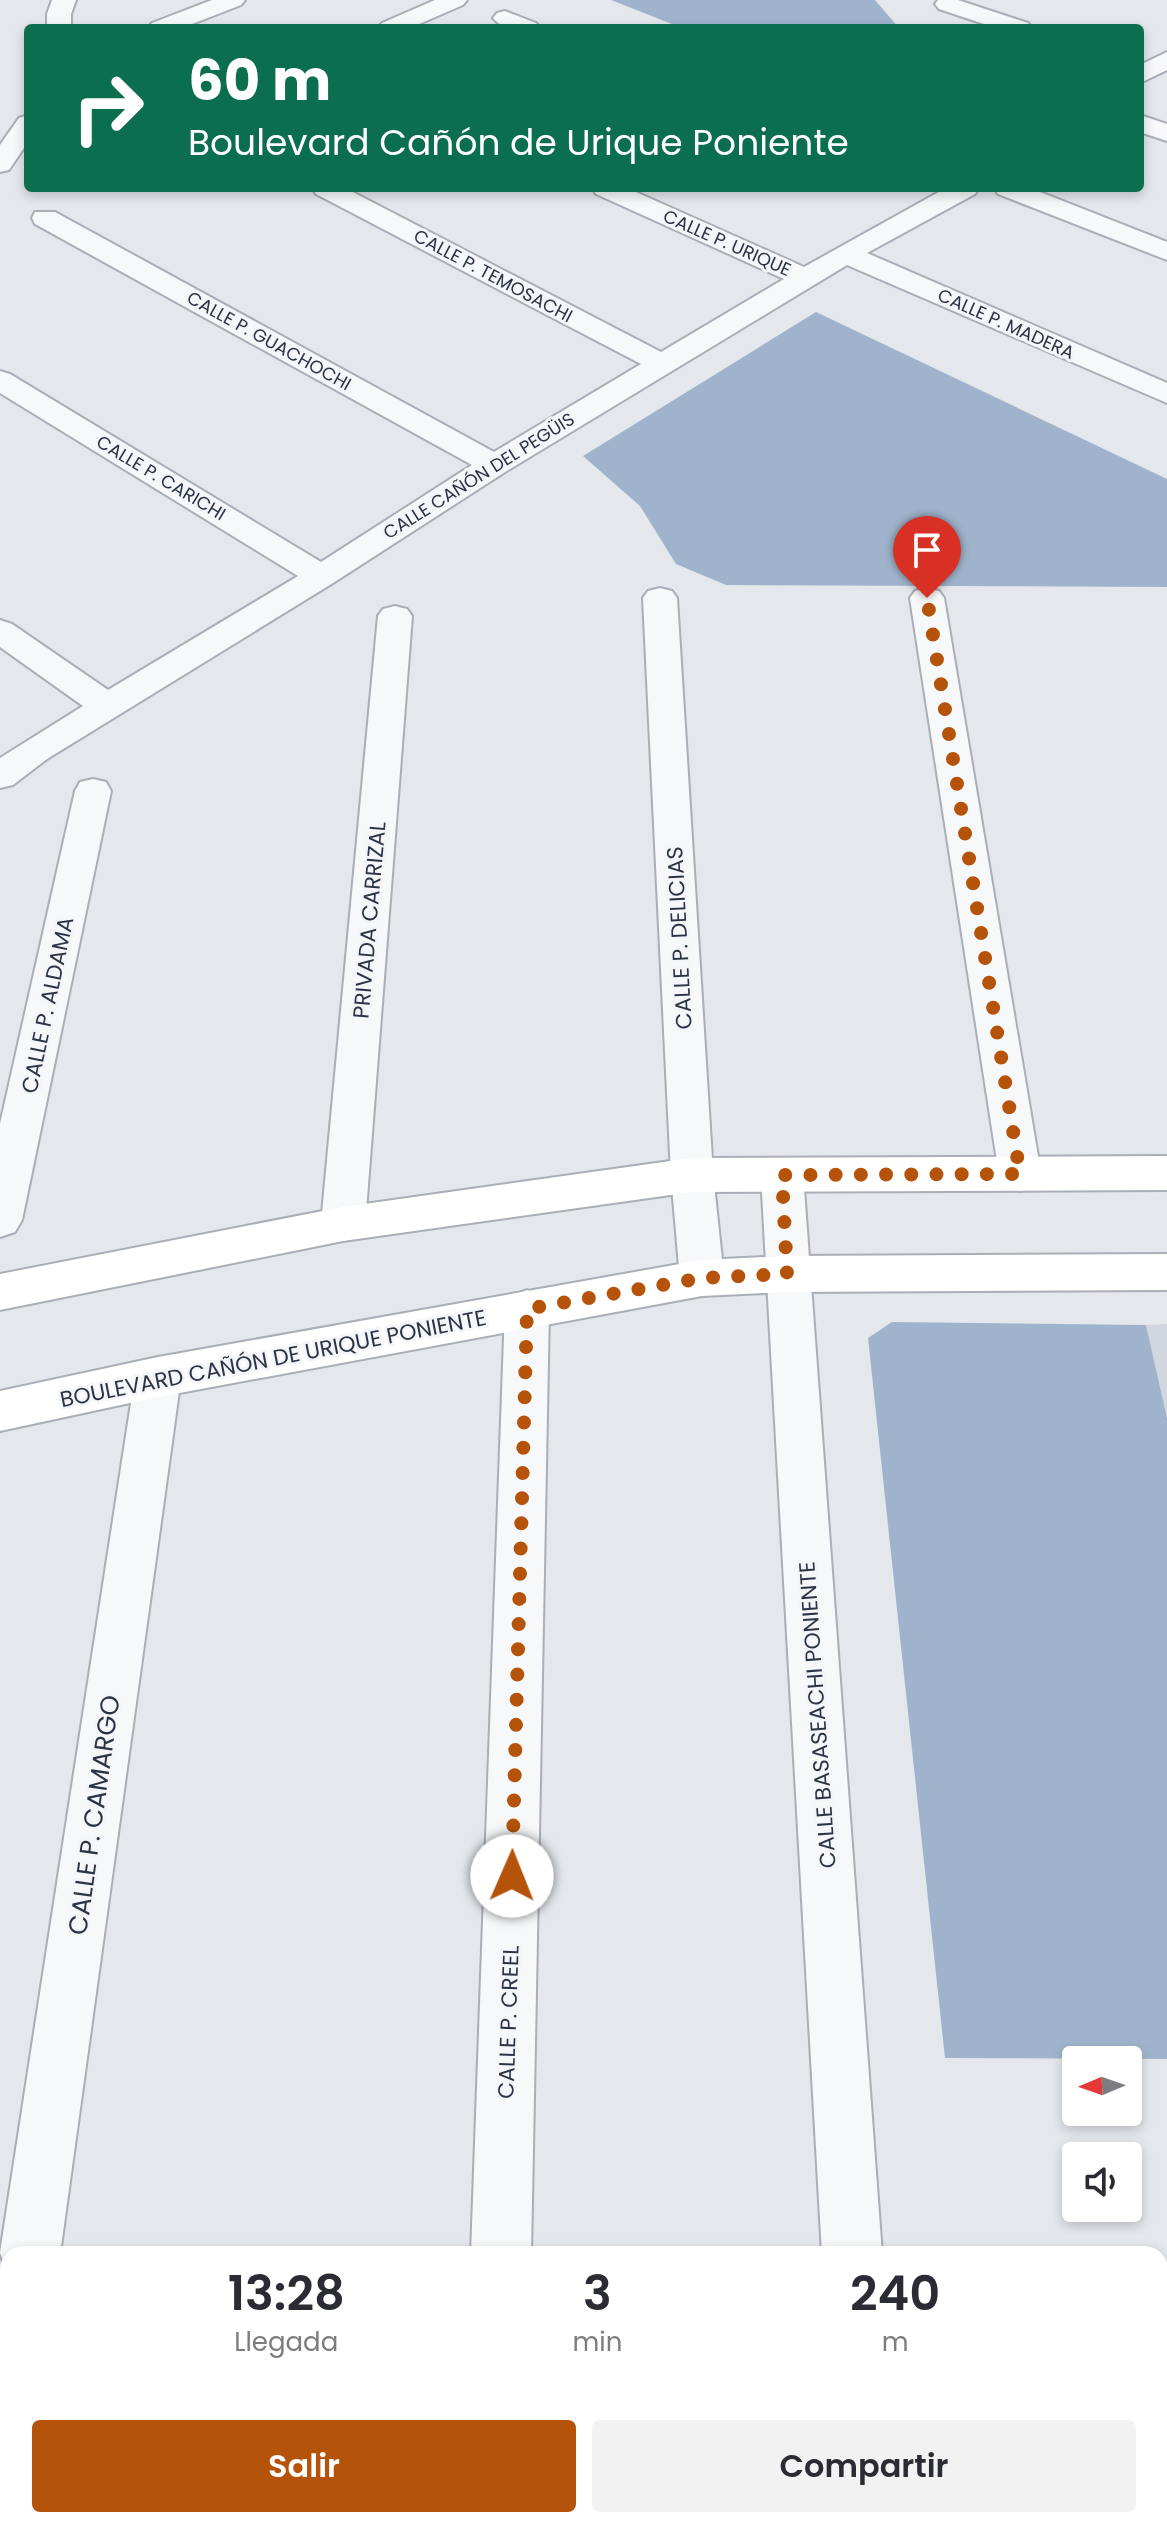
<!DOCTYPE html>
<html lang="es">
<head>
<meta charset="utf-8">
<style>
  body { margin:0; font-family:Poppins,sans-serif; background:#f2f2f3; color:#2b2b33; height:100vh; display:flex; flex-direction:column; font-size:30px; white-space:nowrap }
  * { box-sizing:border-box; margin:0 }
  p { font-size:26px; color:#7c7c81 }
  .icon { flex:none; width:44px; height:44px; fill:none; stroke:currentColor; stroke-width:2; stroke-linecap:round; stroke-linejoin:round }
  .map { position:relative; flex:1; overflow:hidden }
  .details { position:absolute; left:0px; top:2246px; width:1168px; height:282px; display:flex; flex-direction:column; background:#fff; border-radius:24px 24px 0 0; box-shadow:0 4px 12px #0003 }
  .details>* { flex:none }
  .hud { position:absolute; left:24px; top:24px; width:1120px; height:168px; border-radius:8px; box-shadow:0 4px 12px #0003; background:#0b6e4f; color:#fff; overflow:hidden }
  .needle { width:52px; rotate:268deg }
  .buttons { position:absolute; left:1062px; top:2046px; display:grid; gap:16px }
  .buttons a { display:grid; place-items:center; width:80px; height:80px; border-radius:8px; background:#fff; box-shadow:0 4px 12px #0003; font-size:40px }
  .pin { position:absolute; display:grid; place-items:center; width:68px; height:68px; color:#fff; margin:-82px -34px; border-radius:50% 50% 50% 0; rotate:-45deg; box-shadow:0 0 8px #0007 }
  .pin .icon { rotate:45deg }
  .me { position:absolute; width:88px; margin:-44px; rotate:1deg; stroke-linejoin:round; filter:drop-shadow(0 0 6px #0008) }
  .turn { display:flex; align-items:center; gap:28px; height:168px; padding:0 32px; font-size:36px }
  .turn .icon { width:104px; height:104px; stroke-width:2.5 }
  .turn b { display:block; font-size:56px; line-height:68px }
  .eta { display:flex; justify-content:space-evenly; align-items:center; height:136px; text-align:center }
  .eta b { font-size:48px; font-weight:600; line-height:56px }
  .action { display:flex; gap:16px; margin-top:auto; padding:16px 32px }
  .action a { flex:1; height:92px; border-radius:8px; background:#b45309; color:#fff; font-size:32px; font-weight:600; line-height:92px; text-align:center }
  .action a+a { background:#f2f2f3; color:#2b2b33 }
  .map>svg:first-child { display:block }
  .built { fill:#d2d6de }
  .water { fill:#9fb4cc }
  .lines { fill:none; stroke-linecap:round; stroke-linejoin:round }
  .street-casing { stroke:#a9aeb7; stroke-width:4 }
  .secondary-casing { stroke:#a9aeb7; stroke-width:4 }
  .street { fill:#f7f8fa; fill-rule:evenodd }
  .secondary { fill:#fff; fill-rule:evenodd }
  .route { stroke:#b45309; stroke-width:14; stroke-dasharray:0 25.2 }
  .labels { text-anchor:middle; stroke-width:6; stroke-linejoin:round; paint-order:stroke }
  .far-street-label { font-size:18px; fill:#2b3445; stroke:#f4f6f9 }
  .street-label { font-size:22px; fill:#2b3445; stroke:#f4f6f9 }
  .near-street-label { font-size:26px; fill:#2b3445; stroke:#f4f6f9 }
</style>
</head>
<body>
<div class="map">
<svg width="1167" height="2527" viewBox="0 0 1167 2527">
  <rect width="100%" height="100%" fill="#e4e7ec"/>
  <!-- built -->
  <polygon class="built" points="1167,1324 1167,1418 1146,1325"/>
  <!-- water -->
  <g class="water">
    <polygon points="611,0 875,0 899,28 682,28"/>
    <polygon points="816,312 1167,479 1167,587 726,585 676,564 640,506 583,456"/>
    <polygon points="892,1322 1146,1325 1167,1418 1167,2059 945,2058 868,1338"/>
  </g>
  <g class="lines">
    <!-- street casing -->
    <g class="street-casing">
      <g id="street">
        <polygon points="52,0 76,0 71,14 71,28 47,28 47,14"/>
        <polygon points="212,0 245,0 241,5 182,28 148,28 152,23"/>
        <polygon points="435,0 467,0 463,5 410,28 378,28 382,23"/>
        <polygon points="938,0 958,0 1028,23 1032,28 996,28 939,9 935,4"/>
        <path d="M 505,11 L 536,23 L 540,28 C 523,28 504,32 493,18 L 497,13 Z"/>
        <polygon points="1167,52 1167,70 1140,83 1140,65"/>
        <polygon points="28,115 28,142 9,170 0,172 0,145 19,118"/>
        <polygon points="1140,115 1167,124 1167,141 1140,132"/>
        <polygon points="312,188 345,188 661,352 784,279 596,194 592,188 627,188 804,267 946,188 979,188 975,194 867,253 1167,383 1167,403 847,265 505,472 333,583 47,759 13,785 0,788 0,758 83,706 0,647 0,620 12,624 108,690 298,576 0,393 0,371 10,374 321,562 472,465 35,224 32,218 35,212 55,212 494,452 641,364 316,194"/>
        <polygon points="994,188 1030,188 1167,242 1167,260 998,194"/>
        <polygon points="660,588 672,591 677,598 713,1175 724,1278 718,1291 702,1296 686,1291 680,1278 671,1175 643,598 648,591"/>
        <polygon points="927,588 939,591 944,598 1041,1174 1035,1186 1020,1191 1005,1186 999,1174 910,598 915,591"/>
        <polygon points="395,606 407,609 412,616 365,1224 358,1236 343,1241 328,1236 321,1224 378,616 383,609"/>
        <polygon points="93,779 106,782 111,791 22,1220 15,1232 0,1237 0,1124 75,791 80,782"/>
        <polygon points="782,1158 797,1163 803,1175 882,2254 822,2254 761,1175 767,1163"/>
        <polygon points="527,1290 543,1296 549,1309 531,2254 471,2254 505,1309 511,1296"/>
        <polygon points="158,1357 174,1363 181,1377 60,2254 8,2254 8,2274 0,2253 135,1377 142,1363"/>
        <rect x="1160" y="2289" width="7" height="62"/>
        <rect x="826" y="2520" width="64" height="7"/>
      </g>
    </g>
    <!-- secondary casing -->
    <g class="secondary-casing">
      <g id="secondary">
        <polygon points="1167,1156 1167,1190 692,1192 343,1241 0,1310 0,1274 343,1207 692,1158"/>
        <polygon points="1167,1254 1167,1290 787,1292 702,1296 158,1397 0,1431 0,1391 158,1357 702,1260 787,1256"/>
      </g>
    </g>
    <!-- street -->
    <use href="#street" class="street"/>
    <!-- secondary -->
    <use href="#secondary" class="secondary"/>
  </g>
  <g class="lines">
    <!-- route -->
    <polyline class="route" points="512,1876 527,1309 702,1278 787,1274 782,1175 1020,1174 927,598"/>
  </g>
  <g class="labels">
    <!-- far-street labels -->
    <g class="far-street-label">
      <text transform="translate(727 243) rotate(24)" y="6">CALLE P. URIQUE</text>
      <text transform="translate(493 276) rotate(28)" y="6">CALLE P. TEMOSACHI</text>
      <text transform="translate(1006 324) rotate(24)" y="6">CALLE P. MADERA</text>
      <text transform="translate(269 341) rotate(29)" y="6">CALLE P. GUACHOCHI</text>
      <text transform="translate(479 476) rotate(-32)" y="6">CALLE CAÑÓN DEL PEGÜIS</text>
      <text transform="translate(161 478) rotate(31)" y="6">CALLE P. CARICHI</text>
    </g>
    <!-- street labels -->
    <g class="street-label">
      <text transform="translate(369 920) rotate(-85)" y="8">PRIVADA CARRIZAL</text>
      <text transform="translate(679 938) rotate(-93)" y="8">CALLE P. DELICIAS</text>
      <text transform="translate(47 1005) rotate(-78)" y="8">CALLE P. ALDAMA</text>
      <text transform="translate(273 1358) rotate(-11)" y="8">BOULEVARD CAÑÓN DE URIQUE PONIENTE</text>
      <text transform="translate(817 1715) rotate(-94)" y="8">CALLE BASASEACHI PONIENTE</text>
      <text transform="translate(508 2022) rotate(-88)" y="8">CALLE P. CREEL</text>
    </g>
    <!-- near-street labels -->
    <g class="near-street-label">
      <text transform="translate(94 1815) rotate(-82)" y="9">CALLE P. CAMARGO</text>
    </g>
  </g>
</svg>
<div class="buttons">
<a><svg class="needle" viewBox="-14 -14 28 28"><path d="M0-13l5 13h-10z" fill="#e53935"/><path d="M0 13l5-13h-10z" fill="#7c7c81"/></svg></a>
<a><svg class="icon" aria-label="sound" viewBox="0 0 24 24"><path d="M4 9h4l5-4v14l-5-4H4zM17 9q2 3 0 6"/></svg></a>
</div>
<div class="pin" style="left:927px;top:598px;background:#d93025"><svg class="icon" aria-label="arrive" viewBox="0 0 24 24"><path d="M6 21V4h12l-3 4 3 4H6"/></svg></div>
<svg class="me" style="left:512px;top:1876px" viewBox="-20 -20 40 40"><circle r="19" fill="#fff"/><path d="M0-13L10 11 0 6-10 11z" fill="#b45309"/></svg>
<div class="hud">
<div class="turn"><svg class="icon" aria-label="right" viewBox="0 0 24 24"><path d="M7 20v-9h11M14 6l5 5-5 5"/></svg><div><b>60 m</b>Boulevard Cañón de Urique Poniente</div></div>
</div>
<section class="details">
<div class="eta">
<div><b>13:28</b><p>Llegada</p></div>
<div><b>3</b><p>min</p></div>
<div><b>240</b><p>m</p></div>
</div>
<div class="action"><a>Salir</a><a>Compartir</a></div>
</section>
</div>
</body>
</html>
